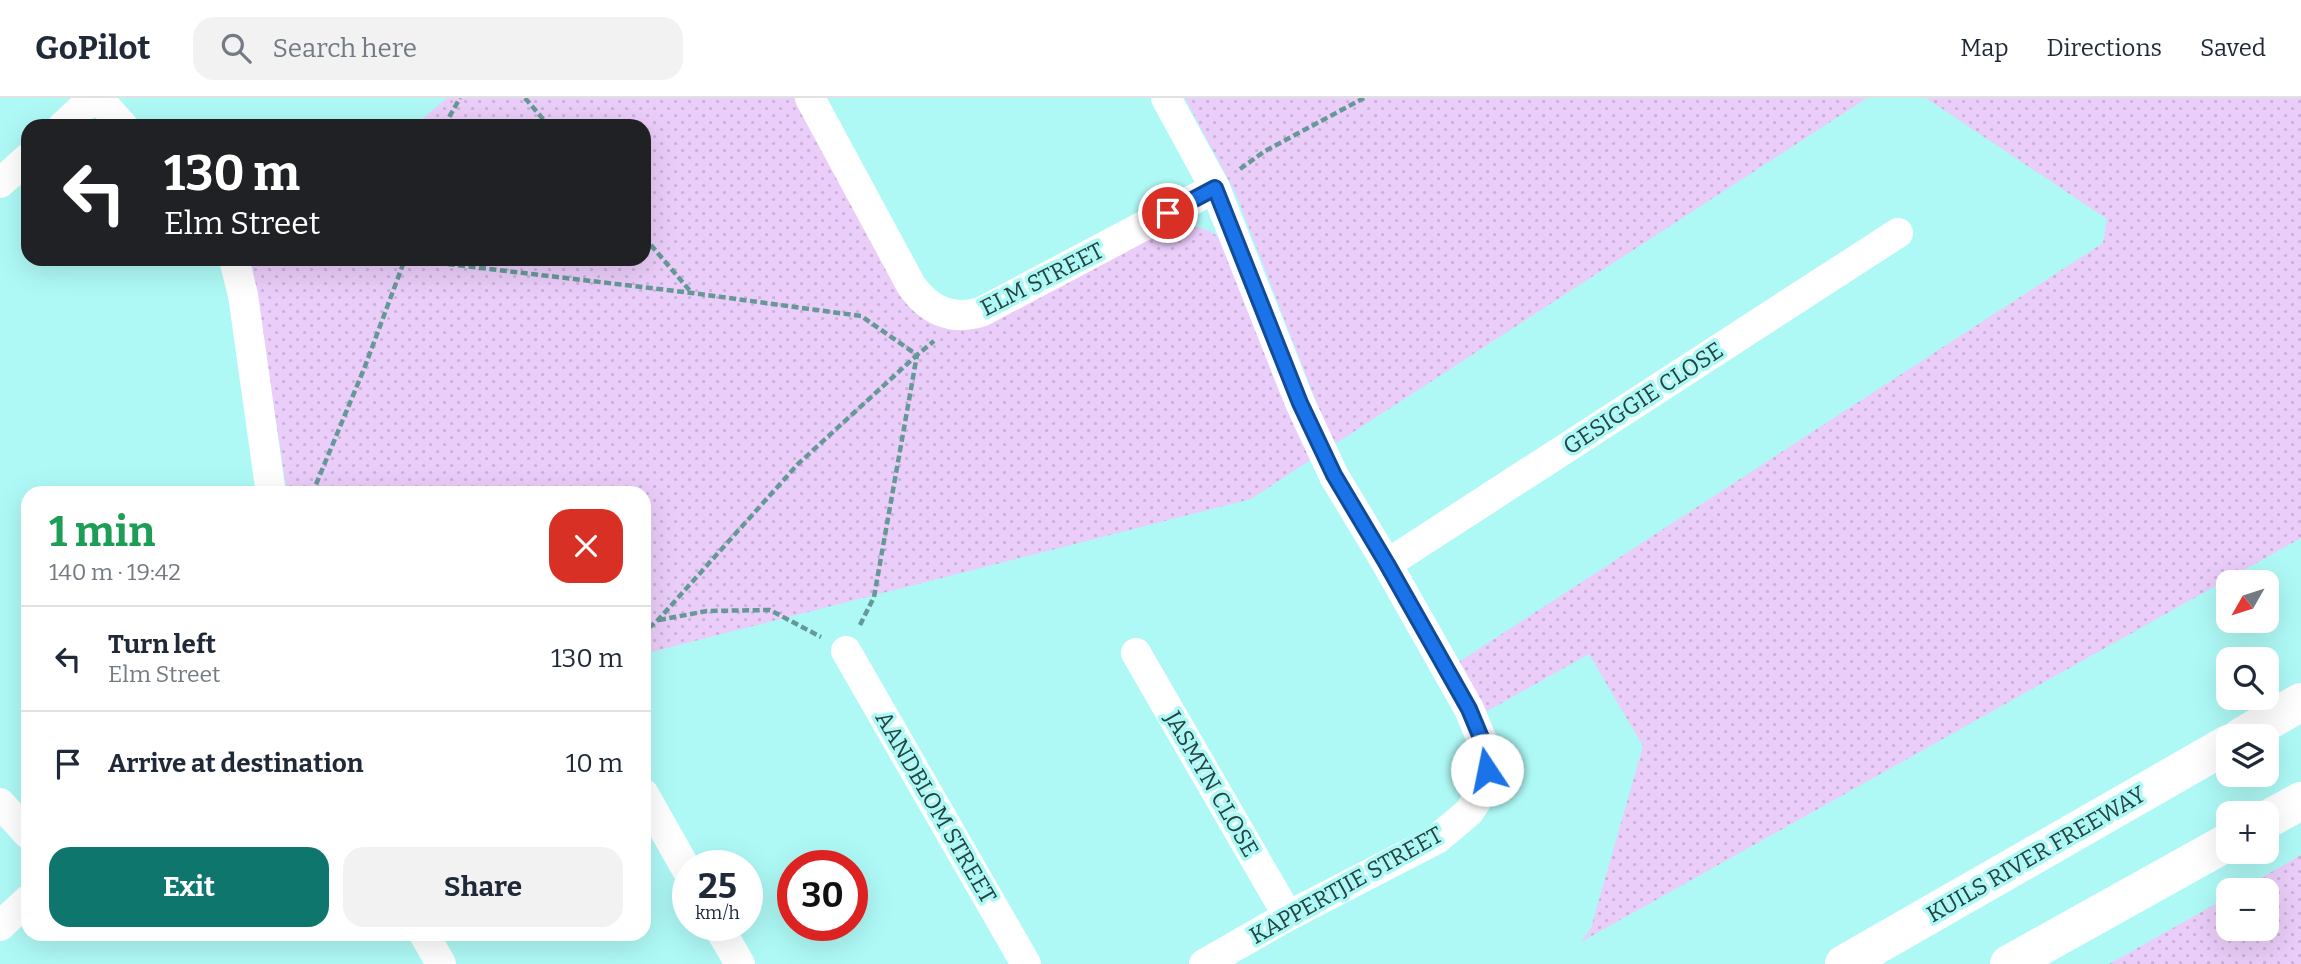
<!DOCTYPE html>
<html lang="en">
<head>
<meta charset="utf-8">
<style>
  body { margin:0; font-family:Bitter,serif; background:#f2f2f3; color:#1f2937; height:100vh; display:flex; flex-direction:column; font-size:26px; white-space:nowrap }
  * { box-sizing:border-box; margin:0 }
  p { font-size:23px; color:#747a83 }
  .icon { flex:none; width:38px; height:38px; fill:none; stroke:currentColor; stroke-width:2; stroke-linecap:round; stroke-linejoin:round }
  .map { position:relative; flex:1; overflow:hidden }
  .panel { position:absolute; left:21px; top:388px; width:630px; height:455px; display:flex; flex-direction:column; background:#fff; border-radius:21px; box-shadow:0 7px 28px #0002 }
  .panel>* { flex:none }
  .top-card { position:absolute; left:21px; top:21px; width:630px; height:147px; border-radius:21px; box-shadow:0 7px 28px #0002; background:#202124; color:#fff; overflow:hidden }
  .needle { width:46px; rotate:231deg }
  .buttons { position:absolute; left:2216px; top:472px; display:grid; gap:14px }
  .buttons a { display:grid; place-items:center; width:63px; height:63px; border-radius:14px; background:#fff; box-shadow:0 7px 28px #0002; font-size:35px }
  .speed { position:absolute; left:672px; top:752px; display:flex; gap:14px; font-size:35px; font-weight:700; text-align:center }
  .speed>* { display:grid; place-content:center; width:91px; height:91px; border-radius:50%; background:#fff; box-shadow:0 7px 28px #0002; line-height:1 }
  .speed small { font-size:18px; font-weight:400 }
  .speed .limit { border:10px solid #d22; background:#fff; color:#111 }
  .pin { position:absolute; display:grid; place-items:center; width:60px; height:60px; color:#fff; margin:-30px; border:4px solid #fff; border-radius:50%; box-shadow:0 2px 7px #0007 }
  .me { position:absolute; width:77px; margin:-38px; rotate:349deg; stroke-linejoin:round; filter:drop-shadow(0 0 5px #0008) }
  .turn { display:flex; align-items:center; gap:24px; height:147px; padding:0 28px; font-size:32px }
  .turn .icon { width:91px; height:91px; stroke-width:2.5 }
  .turn b { display:block; font-size:49px; line-height:60px }
  .round { display:grid; place-items:center; flex:none; width:74px; height:74px; border-radius:21px; background:#f2f2f3 }
  .headline { display:flex; align-items:center; justify-content:space-between; height:119px; padding:0 28px }
  h1 { font-size:42px; font-weight:700; line-height:52px; color:#1e9e55 }
  .primary-button { display:flex; gap:14px; margin-top:auto; padding:14px 28px }
  .primary-button a { flex:1; height:80px; border-radius:21px; background:#0f766e; color:#fff; font-size:28px; font-weight:700; line-height:80px; text-align:center }
  .primary-button a+a { background:#f2f2f3; color:#1f2937 }
  ul { padding:0; list-style:none }
  li { display:flex; align-items:center; gap:21px; height:105px; padding:0 28px; border-top:2px solid #e0e1e3 }
  li div { flex:1 }
  li b { display:block; font-size:26px }
  li em { font-style:normal }
  header { display:flex; align-items:center; gap:42px; box-sizing:border-box; height:98px; padding:0 35px; background:#fff; border-bottom:2px solid #e0e1e3 }
  header strong { font-size:33px }
  nav { display:flex; gap:38px; margin-inline-start:auto; font-size:24px }
  .search { width:490px; height:63px; background:#f2f2f3; display:flex; align-items:center; gap:18px; box-sizing:border-box; padding:0 24px; border-radius:21px; color:#747a83; font-size:26px }
  .map>svg:first-child { display:block }
  .grass { fill:url(#grass-dots) }
  .lines { fill:none; stroke-linecap:round; stroke-linejoin:round }
  .path { stroke:#659997; stroke-width:4.5; stroke-dasharray:7 3.5; stroke-linecap:butt }
  .minor { stroke:#fff; stroke-width:30 }
  .motorway { stroke:#fff; stroke-width:38 }
  .route-casing { stroke:#114b97; stroke-width:18 }
  .route { stroke:#1a73e8; stroke-width:12 }
  .labels { text-anchor:middle; stroke-width:7; stroke-linejoin:round; paint-order:stroke }
  .street-label { font-size:23px; fill:#244342; stroke:#aef9f6 }
</style>
</head>
<body>
<header>
<strong>GoPilot</strong>
<div class="search"><svg class="icon" aria-label="search" viewBox="0 0 24 24"><circle cx="10" cy="10" r="6"/><path d="M15 15l6 6"/></svg>Search here</div>
<nav><a>Map</a><a>Directions</a><a>Saved</a></nav>
</header>
<div class="map">
<svg width="2301" height="866" viewBox="0 0 2301 866">
  <defs>
    <pattern id="grass-dots" width="8" height="8" patternUnits="userSpaceOnUse" patternTransform="scale(1.75)"><rect width="8" height="8" fill="#eacdf9"/><path d="M2 2h.1M6 6h.1" fill="none" stroke="#c9b1d7" stroke-width="1.8" stroke-linecap="round"/></pattern>
  </defs>
  <rect width="100%" height="100%" fill="#aef9f6"/>
  <!-- grass -->
  <g class="grass">
    <path d="M 447,0 L 795,0 L 902,196 L 926,221 L 1170,127 C 1189,125 1203,128 1219,139 L 1312,361 L 1251,401 L 644,556 L 644,396 L 287,395 L 252,168 L 260,161 L 644,161 L 644,28 L 414,28 Z"/>
    <polygon points="1185,0 1867,0 1335,346 1324,324 1236,96"/>
    <polygon points="1926,0 2301,0 2301,440 1581,844 1591,830 1643,648 1589,556 1475,620 1448,571 2103,145 2107,121"/>
    <polygon points="2301,757 2301,866 2109,866 2228,799 2228,831 2266,831 2266,793 2238,793"/>
  </g>
  <g class="lines">
    <!-- path -->
    <g class="path">
      <polyline points="525,0 549,28"/>
      <polyline points="444,28 460,0"/>
      <polyline points="1240,71 1265,53 1364,0"/>
      <polyline points="644,139 691,194"/>
      <polyline points="406,161 692,195 861,218 917,257 798,366 658,522 644,534"/>
      <polyline points="312,396 364,271 405,161"/>
      <polyline points="659,522 707,513 770,512 821,539"/>
      <polyline points="860,527 874,499 917,257 934,243"/>
    </g>
    <!-- minor -->
    <g class="minor">
      <polyline points="98,0 123,28"/>
      <path d="M 810,0 L 911,187 C 928,212 951,223 981,214 L 1215,90"/>
      <polyline points="1166,0 1215,90 1300,305 1334,378 1387,466 1469,611 1484,647 1487,672 1484,691 1469,714 1437,741 1288,818 1204,866"/>
      <polyline points="63,28 93,0"/>
      <polyline points="0,85 28,60"/>
      <polyline points="234,161 243,197 271,396"/>
      <polyline points="1387,466 1898,135"/>
      <polyline points="846,553 1026,866"/>
      <polyline points="1136,555 1288,818"/>
      <polyline points="644,696 688,774"/>
      <polyline points="0,705 28,736"/>
      <polyline points="0,828 28,802"/>
      <polyline points="718,828 740,866"/>
      <polyline points="424,836 441,866"/>
    </g>
    <!-- motorway -->
    <g class="motorway">
      <polyline points="2241,639 2301,604"/>
      <polyline points="2266,722 2301,703"/>
      <polyline points="1844,866 2228,646"/>
      <polyline points="2009,866 2228,744"/>
    </g>
  </g>
  <g class="lines">
    <!-- route casing -->
    <g class="route-casing">
      <polyline id="route" points="1168,115 1215,90 1300,305 1334,377 1387,466 1469,611 1484,647 1487,672"/>
    </g>
    <!-- route -->
    <use href="#route" class="route"/>
  </g>
  <g class="labels">
    <!-- street labels -->
    <g class="street-label">
      <text transform="translate(1042 181) rotate(-27)" y="8">ELM STREET</text>
      <text transform="translate(1643 300) rotate(-33)" y="8">GESIGGIE CLOSE</text>
      <text transform="translate(1212 686) rotate(60)" y="8">JASMYN CLOSE</text>
      <text transform="translate(936 709) rotate(60)" y="8">AANDBLOM STREET</text>
      <text transform="translate(2036 756) rotate(-30)" y="8">KUILS RIVER FREEWAY</text>
      <text transform="translate(1346 787) rotate(-29)" y="8">KAPPERTJIE STREET</text>
    </g>
  </g>
</svg>
<div class="buttons">
<a><svg class="needle" viewBox="-14 -14 28 28"><path d="M0-13l5 13h-10z" fill="#e53935"/><path d="M0 13l5-13h-10z" fill="#747a83"/></svg></a>
<a><svg class="icon" aria-label="search" viewBox="0 0 24 24"><circle cx="10" cy="10" r="6"/><path d="M15 15l6 6"/></svg></a>
<a><svg class="icon" aria-label="layers" viewBox="0 0 24 24"><path d="M12 4l9 5-9 5-9-5zM3 14l9 5 9-5"/></svg></a>
<a>+</a>
<a>−</a>
</div>
<div class="speed"><div>25<small>km/h</small></div><div class="limit">30</div></div>
<div class="pin" style="left:1168px;top:115px;background:#d93025"><svg class="icon" aria-label="arrive" viewBox="0 0 24 24"><path d="M6 21V4h12l-3 4 3 4H6"/></svg></div>
<svg class="me" style="left:1487px;top:672px" viewBox="-20 -20 40 40"><circle r="19" fill="#fff"/><path d="M0-13L10 11 0 6-10 11z" fill="#1a73e8"/></svg>
<div class="top-card">
<div class="turn"><svg class="icon" aria-label="left" viewBox="0 0 24 24"><path d="M17 20v-9H6M10 6l-5 5 5 5"/></svg><div><b>130 m</b>Elm Street</div></div>
</div>
<section class="panel">
<div class="headline"><div><h1>1 min</h1><p>140 m · 19:42</p></div><a class="round" style="background:#d93025;color:#fff"><svg class="icon" aria-label="close" viewBox="0 0 24 24"><path d="M6 6l12 12M18 6L6 18"/></svg></a></div>
<ul>
<li><svg class="icon" aria-label="left" viewBox="0 0 24 24"><path d="M17 20v-9H6M10 6l-5 5 5 5"/></svg><div><b>Turn left</b><p>Elm Street</p></div><em>130 m</em></li>
<li><svg class="icon" aria-label="arrive" viewBox="0 0 24 24"><path d="M6 21V4h12l-3 4 3 4H6"/></svg><div><b>Arrive at destination</b></div><em>10 m</em></li>
</ul>
<div class="primary-button"><a>Exit</a><a>Share</a></div>
</section>
</div>
</body>
</html>
